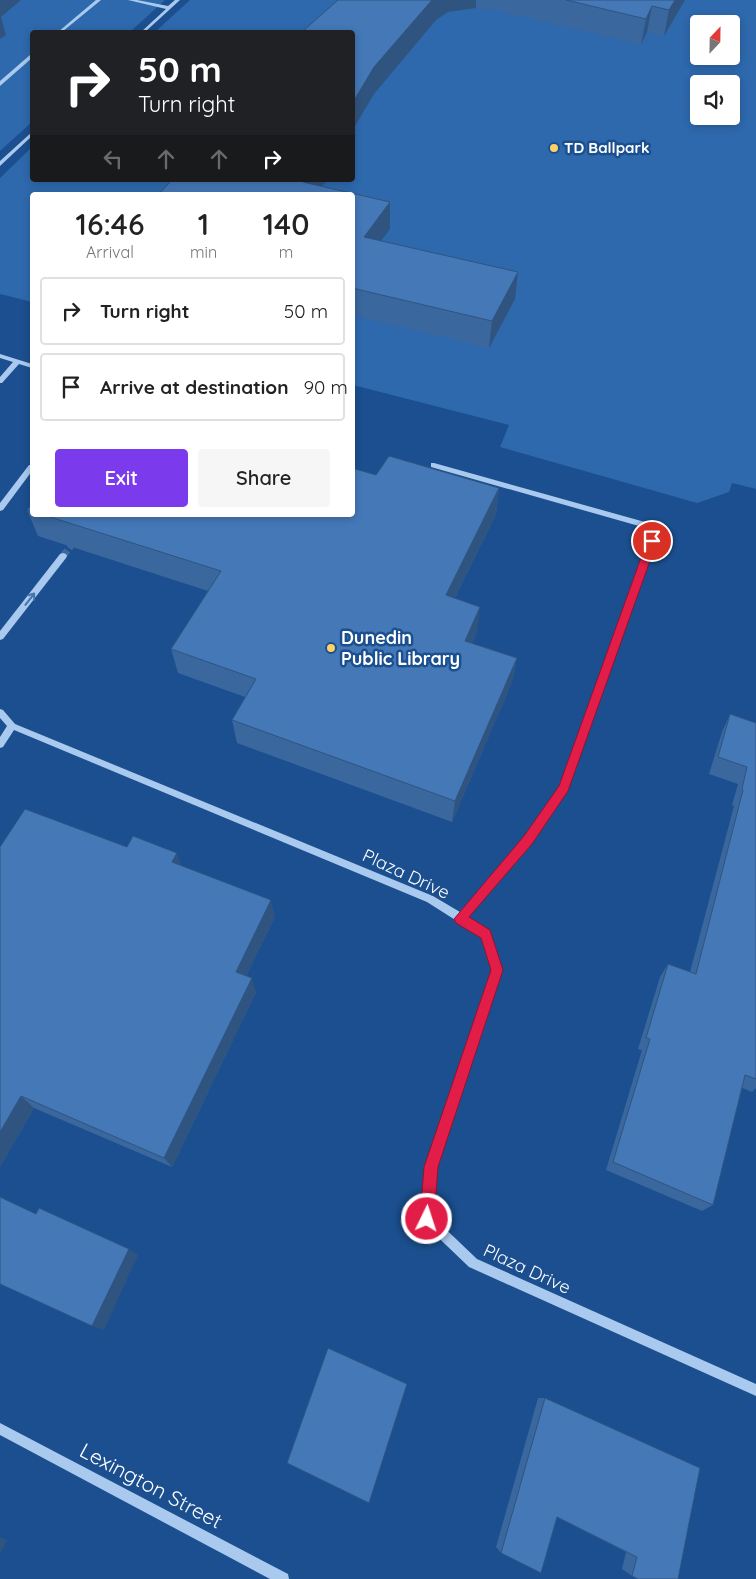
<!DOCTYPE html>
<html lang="en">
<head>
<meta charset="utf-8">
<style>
  body { margin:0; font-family:Quicksand,sans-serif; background:#f6f6f6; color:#222; height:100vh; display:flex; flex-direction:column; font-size:19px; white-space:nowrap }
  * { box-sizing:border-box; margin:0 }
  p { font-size:16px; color:#767676 }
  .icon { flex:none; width:28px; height:28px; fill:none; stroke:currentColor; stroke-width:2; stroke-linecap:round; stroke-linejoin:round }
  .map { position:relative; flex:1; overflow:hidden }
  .drawer { position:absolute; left:30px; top:192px; width:325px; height:325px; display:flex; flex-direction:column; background:#fff; border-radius:5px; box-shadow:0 2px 8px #0003 }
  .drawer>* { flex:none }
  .banner { position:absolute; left:30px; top:30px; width:325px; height:152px; border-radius:5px; box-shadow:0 2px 8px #0003; background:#202124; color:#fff; overflow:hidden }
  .needle { width:32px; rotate:22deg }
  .tools { position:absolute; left:690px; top:15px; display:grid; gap:10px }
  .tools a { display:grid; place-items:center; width:50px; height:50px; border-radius:5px; background:#fff; box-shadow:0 2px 8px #0003; font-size:25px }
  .pin { position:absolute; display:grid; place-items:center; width:42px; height:42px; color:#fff; margin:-21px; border:2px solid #fff; border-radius:50%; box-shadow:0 1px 5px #0007 }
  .me { position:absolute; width:55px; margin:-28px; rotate:4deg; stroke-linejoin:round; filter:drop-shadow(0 0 4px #0008) }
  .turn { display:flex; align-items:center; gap:18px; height:105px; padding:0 25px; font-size:22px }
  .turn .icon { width:65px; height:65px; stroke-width:2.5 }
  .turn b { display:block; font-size:35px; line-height:42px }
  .lanes { display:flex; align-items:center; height:48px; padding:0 25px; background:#0003; justify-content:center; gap:25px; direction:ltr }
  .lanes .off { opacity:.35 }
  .eta { display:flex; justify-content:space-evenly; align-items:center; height:85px; text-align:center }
  .eta b { font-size:30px; font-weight:600; line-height:35px }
  .cta { display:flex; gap:10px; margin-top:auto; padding:10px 25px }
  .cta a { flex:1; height:58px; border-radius:5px; background:#7c3aed; color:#fff; font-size:20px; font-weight:600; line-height:58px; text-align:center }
  .cta a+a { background:#f6f6f6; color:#222 }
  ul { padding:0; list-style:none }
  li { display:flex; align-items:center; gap:15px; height:68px; margin:0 10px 8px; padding:0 15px; border:2px solid #e0e0e0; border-radius:5px }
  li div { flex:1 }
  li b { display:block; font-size:19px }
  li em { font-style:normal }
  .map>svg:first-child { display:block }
  .green { fill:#2e69ad; fill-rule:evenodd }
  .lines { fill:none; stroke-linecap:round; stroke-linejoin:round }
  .minor-tunnel { stroke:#3d69a0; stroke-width:7; stroke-dasharray:7 3; stroke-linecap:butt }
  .minor { fill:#a9c9ee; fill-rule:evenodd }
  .wall { fill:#3a679d }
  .shaded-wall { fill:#305480 }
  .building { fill:#4478b7; stroke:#305480 }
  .oneway { stroke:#4674ac }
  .route { fill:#e11d48; stroke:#92132f }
  .poi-dot { fill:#ffd166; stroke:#1b4f8f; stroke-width:2 }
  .labels { text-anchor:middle; stroke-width:5; stroke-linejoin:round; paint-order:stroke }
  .far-poi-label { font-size:15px; font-weight:bold; fill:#fff; stroke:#1b4f8f; text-anchor:start }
  .poi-label { font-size:18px; font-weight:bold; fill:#fff; stroke:#1b4f8f; text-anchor:start }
  .street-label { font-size:18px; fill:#fff; stroke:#1b4f8f }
  .near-street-label { font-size:21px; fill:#fff; stroke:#1b4f8f }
</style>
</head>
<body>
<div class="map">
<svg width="756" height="1579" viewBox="0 0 756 1579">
  <rect width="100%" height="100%" fill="#1b4f8f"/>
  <!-- green -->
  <g class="green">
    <polygon points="0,0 165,0 130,32 32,32 32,122 0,151"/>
    <path d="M 190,0 L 756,0 L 756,489 L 732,483 L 729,492 L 697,503 L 500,447 L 509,425 L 353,385 L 352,195 L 32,195 L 32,302 L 0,294 L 0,178 L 32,147 L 32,180 L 352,180 L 352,32 L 155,32 ZM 699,24 L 731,24 L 731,56 L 699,56 ZM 699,84 L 731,84 L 731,116 L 699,116 Z"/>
  </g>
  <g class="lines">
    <!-- minor-tunnel -->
    <polyline class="minor-tunnel" points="63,556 77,538"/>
    <!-- minor -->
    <g class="minor">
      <polygon points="96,0 101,0 62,32 58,32"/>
      <polygon points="128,0 137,0 168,6 175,0 180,0 145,32 141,32 166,9"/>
      <polygon points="30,55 32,55 32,58 0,86 0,81"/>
      <polygon points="32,132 32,136 0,166 0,161"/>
      <polygon points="0,354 32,364 32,368 19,364 2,383 0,383 0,377 13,362 0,358"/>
      <polygon points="431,463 434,463 652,524 656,541 567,791 531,843 467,917 489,931 502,970 436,1167 433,1217 477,1259 756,1384 756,1396 469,1267 423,1223 422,1219 426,1167 492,970 482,937 427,902 14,730 3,747 0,748 0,737 7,726 0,718 0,709 3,710 15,724 433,896 460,912 525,837 560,786 648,541 646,528 431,467"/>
      <polygon points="29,465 32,465 32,471 3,510 0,511 0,503"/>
      <polygon points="63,553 66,554 67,556 66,558 3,639 0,640 0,631 60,554"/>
      <polygon points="0,1423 288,1574 289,1579 270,1579 0,1435"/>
    </g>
  </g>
  <!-- wall -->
  <g class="wall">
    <polygon points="338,0 685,0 664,36 647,32 641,45 496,10 476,8 448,12 436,20 374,94"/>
    <polygon points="172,180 327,180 322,186 390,202 390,229 381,241 518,272 515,299 489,348 352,315 352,195 158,195"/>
    <polygon points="376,475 499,488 496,514 455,598 477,632 472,643 517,658 512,682 452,822 237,743 232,720 245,697 178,673 171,649 208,591 38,536 27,510 32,504 32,515 352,515"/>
    <polygon points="730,714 756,723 756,1088 752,1092 742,1088 713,1205 702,1211 606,1170 642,1050 638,1049 660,977 668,964 690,972 734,806 732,805 738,784 709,774 722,732"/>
    <polygon points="0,847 127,847 181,865 275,917 246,976 256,992 172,1167 34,1108 0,1167"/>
    <polygon points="538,1398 545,1398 700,1468 632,1576 622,1569 626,1552 557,1517 501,1553 496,1547"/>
  </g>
  <!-- shaded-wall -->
  <g class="shaded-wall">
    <polygon points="0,0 21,0 1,17 6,35 0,39"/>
    <polygon points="432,0 476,0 476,8 448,12 436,20 374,94 352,131 352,104 374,67"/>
    <polygon points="675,0 685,0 664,36 669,10"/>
    <polygon points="652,6 647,32 641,45 646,19"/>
    <polygon points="304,180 327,180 315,195 303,182"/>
    <polygon points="390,202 390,229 364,264 364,237"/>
    <polygon points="518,272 515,299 489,348 492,321"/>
    <polygon points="499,488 496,514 444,620 446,595"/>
    <polygon points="480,607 477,632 462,665 465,641"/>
    <polygon points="517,658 512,682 452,822 455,801"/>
    <polygon points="177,853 183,871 172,862"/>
    <polygon points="271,900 275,917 241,986 236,972"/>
    <polygon points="252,978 256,992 172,1167 164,1158"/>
    <polygon points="21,1096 34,1108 0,1167 0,1132"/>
    <polygon points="129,1249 138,1255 104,1330 92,1326"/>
    <polygon points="0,1537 7,1540 0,1554"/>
  </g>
  <!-- building -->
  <g class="building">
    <polygon points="338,0 432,0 374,67 352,104 352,32 302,32"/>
    <polygon points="566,0 675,0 669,10 652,6 646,19"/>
    <polygon points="172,180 304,180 303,182 390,202 364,237 518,272 492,321 352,288 352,195 158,195"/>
    <polygon points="389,456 499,488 446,595 480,607 465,641 517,658 455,801 232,720 256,679 171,649 221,571 44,515 352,515 352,468 376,475"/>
    <polygon points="32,504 32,511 27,510"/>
    <polygon points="730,714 756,723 756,1079 745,1075 713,1205 613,1162 650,1039 646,1038 668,964 696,974 743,790 742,789 747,767 718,757"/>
    <polygon points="25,809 127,847 133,836 177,853 172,862 271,900 236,972 252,978 164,1158 21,1096 0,1132 0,847"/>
    <polygon points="0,1197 36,1214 39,1208 129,1249 92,1326 0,1284"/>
    <polygon points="328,1348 407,1384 369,1503 287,1463"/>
    <polygon points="545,1398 700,1468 678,1579 638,1579 632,1576 637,1557 557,1517 541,1573 501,1553"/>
  </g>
  <!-- one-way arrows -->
  <defs><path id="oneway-shaft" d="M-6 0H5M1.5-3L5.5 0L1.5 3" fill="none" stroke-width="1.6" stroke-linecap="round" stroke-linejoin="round" transform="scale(1.25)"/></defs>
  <use class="oneway" href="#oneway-shaft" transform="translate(30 599) rotate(-52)"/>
  <!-- route -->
  <polygon class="route" points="652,537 657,541 568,791 532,844 469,917 490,930 503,970 438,1167 434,1219 432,1224 427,1226 422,1224 420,1219 424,1167 491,970 481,938 456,923 454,919 524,836 559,786 647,541"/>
  <!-- markers -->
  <g class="poi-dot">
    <circle cx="554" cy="148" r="5"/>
    <circle cx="331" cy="648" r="5"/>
  </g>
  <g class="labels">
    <!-- far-poi labels -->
    <g class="far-poi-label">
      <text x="564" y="153">TD Ballpark</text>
    </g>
    <!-- poi labels -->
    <g class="poi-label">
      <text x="341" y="644">Dunedin<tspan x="341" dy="21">Public Library</tspan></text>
    </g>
    <!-- street labels -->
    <g class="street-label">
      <text transform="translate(406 874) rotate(25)" y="6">Plaza Drive</text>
      <text transform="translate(527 1269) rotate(25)" y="6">Plaza Drive</text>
    </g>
    <!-- near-street labels -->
    <g class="near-street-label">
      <text transform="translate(151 1486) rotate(28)" y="7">Lexington Street</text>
    </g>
  </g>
</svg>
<div class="tools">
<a><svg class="needle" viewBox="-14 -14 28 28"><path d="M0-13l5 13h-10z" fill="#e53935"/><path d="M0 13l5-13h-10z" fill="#767676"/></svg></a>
<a><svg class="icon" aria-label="sound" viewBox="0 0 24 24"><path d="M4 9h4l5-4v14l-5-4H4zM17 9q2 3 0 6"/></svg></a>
</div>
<div class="pin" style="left:652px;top:541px;background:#d93025"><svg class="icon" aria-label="arrive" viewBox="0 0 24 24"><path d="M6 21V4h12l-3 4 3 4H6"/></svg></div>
<svg class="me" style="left:427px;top:1219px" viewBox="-20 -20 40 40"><circle r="17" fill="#e11d48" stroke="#fff" stroke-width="3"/><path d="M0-11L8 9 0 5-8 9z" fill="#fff"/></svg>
<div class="banner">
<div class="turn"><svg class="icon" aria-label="right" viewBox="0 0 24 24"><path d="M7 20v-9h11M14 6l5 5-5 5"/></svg><div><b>50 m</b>Turn right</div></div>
<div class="lanes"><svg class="icon off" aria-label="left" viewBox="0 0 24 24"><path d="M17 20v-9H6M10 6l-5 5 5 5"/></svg><svg class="icon off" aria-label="ahead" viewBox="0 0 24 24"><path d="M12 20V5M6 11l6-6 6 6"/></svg><svg class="icon off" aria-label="ahead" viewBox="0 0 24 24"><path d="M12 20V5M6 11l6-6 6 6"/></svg><svg class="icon" aria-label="right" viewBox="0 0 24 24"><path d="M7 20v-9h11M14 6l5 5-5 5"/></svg></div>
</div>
<section class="drawer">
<div class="eta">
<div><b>16:46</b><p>Arrival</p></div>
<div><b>1</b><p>min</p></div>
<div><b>140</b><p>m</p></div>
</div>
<ul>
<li><svg class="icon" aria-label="right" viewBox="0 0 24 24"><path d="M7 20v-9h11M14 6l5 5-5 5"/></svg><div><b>Turn right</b></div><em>50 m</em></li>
<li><svg class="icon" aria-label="arrive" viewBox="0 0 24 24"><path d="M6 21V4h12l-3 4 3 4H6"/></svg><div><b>Arrive at destination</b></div><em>90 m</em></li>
</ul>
<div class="cta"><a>Exit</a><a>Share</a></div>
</section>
</div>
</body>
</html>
